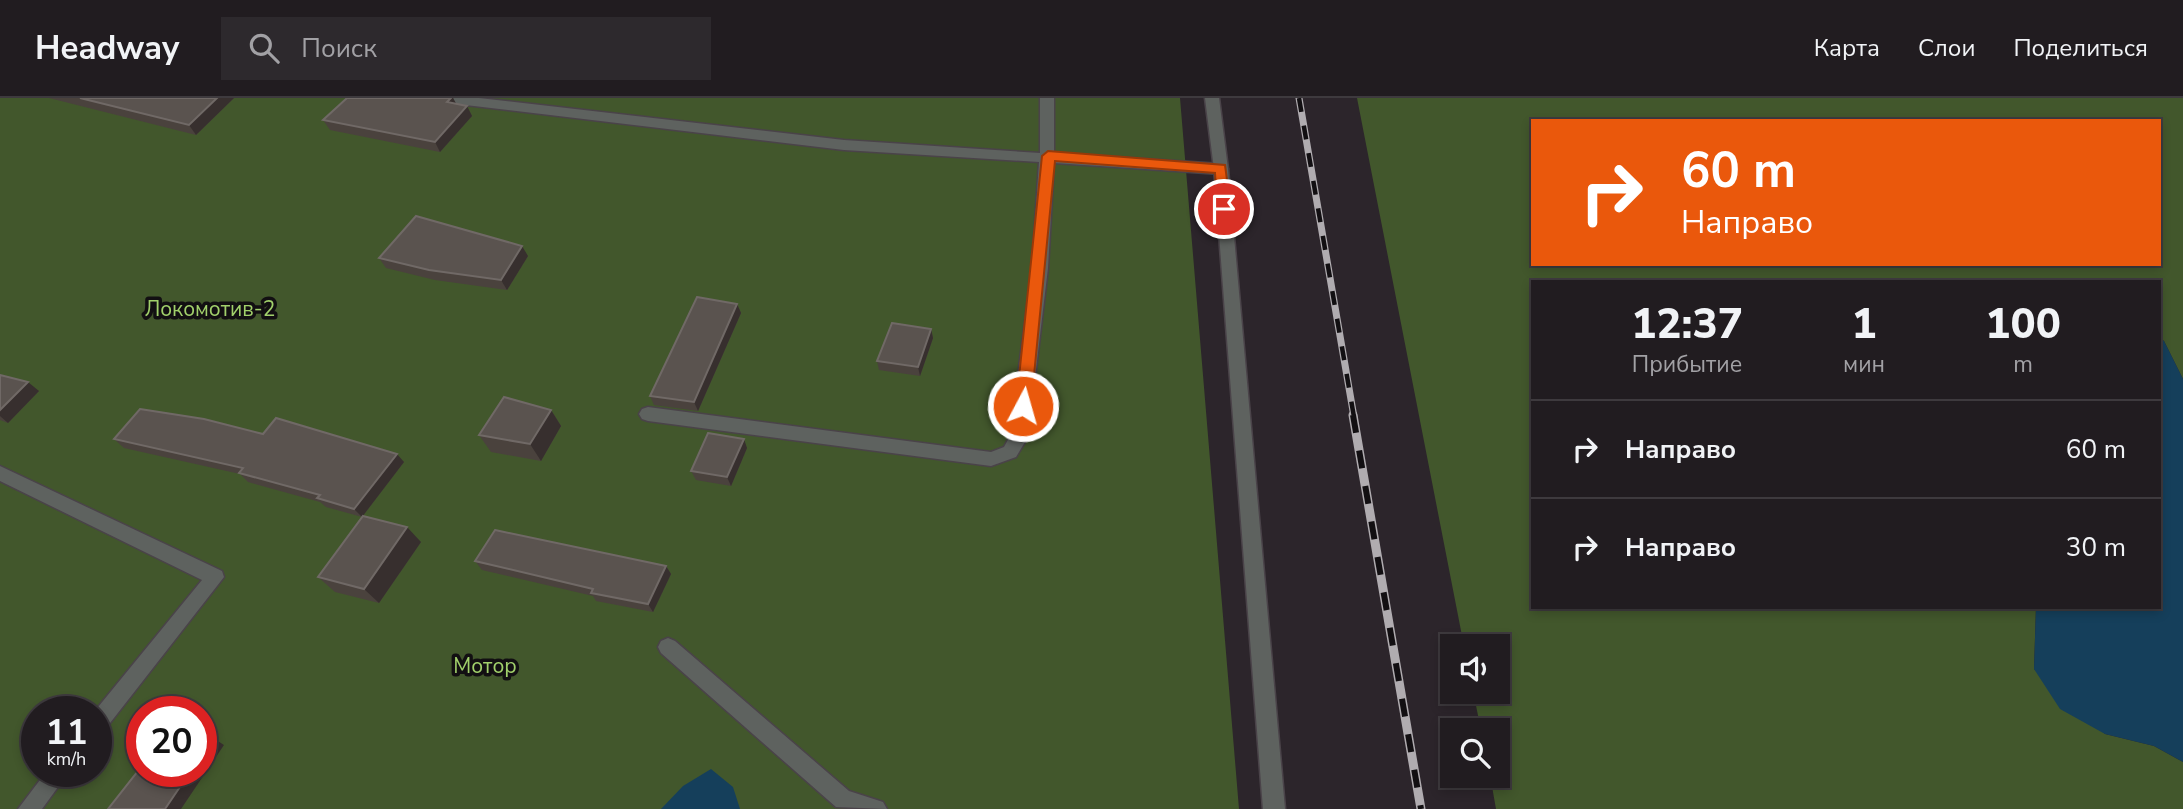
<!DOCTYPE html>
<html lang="ru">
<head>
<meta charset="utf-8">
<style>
  body { margin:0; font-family:"Nunito Sans",sans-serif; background:#2d292d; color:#f1f3f6; height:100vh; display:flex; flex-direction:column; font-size:26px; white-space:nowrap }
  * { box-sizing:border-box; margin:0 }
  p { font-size:23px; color:#a2a1a5 }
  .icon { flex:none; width:38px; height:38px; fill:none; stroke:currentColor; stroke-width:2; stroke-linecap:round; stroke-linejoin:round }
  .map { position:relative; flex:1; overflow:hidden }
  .side { position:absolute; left:1531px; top:182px; width:630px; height:329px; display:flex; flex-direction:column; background:#211c20; border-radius:0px; box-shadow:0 4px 10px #0003,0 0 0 2px #3e3a3e }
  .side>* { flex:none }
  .guide { position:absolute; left:1531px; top:21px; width:630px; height:147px; border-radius:0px; box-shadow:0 4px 10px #0003,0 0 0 2px #3e3a3e; background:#ea580c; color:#fff; overflow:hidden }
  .fabs { position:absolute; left:1440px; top:536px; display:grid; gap:14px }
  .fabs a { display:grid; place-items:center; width:70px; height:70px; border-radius:0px; background:#211c20; box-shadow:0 4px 10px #0003,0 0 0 2px #3e3a3e; font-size:35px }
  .speed { position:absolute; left:21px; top:598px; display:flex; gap:14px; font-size:35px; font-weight:700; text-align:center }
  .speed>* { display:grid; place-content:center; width:91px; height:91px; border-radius:50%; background:#211c20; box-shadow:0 4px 10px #0003,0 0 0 2px #3e3a3e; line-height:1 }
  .speed small { font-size:18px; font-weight:400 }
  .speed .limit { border:10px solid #d22; background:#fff; color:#111 }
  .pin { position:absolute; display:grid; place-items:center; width:60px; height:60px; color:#fff; margin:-30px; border:4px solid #fff; border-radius:50%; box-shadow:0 2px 7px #0007 }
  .me { position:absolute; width:77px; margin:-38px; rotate:6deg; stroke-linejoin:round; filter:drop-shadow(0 0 5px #0008) }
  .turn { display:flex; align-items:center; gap:24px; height:147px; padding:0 35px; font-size:32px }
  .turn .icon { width:91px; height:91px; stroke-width:2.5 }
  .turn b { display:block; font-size:49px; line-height:60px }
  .eta { display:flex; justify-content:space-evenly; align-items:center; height:119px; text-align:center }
  .eta b { font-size:42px; font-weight:800; line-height:49px }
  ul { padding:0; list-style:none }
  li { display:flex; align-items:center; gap:21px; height:98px; padding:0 35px; border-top:2px solid #3e3a3e }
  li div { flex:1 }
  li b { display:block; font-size:26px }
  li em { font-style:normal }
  header { display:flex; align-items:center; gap:42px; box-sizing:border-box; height:98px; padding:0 35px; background:#211c20; border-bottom:2px solid #3e3a3e }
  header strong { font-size:33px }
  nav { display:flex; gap:38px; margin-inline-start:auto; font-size:24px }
  .search { width:490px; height:63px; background:#2d292d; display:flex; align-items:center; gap:18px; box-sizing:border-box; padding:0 24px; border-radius:0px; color:#a2a1a5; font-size:26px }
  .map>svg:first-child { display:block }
  .green { fill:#42572c; fill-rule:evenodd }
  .water { fill:#153f5b }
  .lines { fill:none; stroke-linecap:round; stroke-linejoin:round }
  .service-casing { stroke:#4a4349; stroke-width:3 }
  .tertiary-casing { stroke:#4a4349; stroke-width:3 }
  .service { fill:#5e625f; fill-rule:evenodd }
  .tertiary { fill:#5e625f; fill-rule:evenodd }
  .rail-far1-casing { stroke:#b0acb0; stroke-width:7 }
  .rail-casing { stroke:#b0acb0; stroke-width:9 }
  .rail-far1 { stroke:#120f12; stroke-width:4.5; stroke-dasharray:14; stroke-linecap:butt }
  .rail { stroke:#120f12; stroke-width:6; stroke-dasharray:18; stroke-linecap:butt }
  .wall { fill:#4a423d }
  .shaded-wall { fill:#372f2e }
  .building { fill:#5a534f; stroke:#706966; stroke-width:2 }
  .route { fill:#ea580c; stroke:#983908; stroke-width:2 }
  .labels { text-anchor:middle; stroke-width:7; stroke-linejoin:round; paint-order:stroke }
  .park-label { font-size:21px; fill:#a1d06b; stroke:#120f12 }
</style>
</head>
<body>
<header>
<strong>Headway</strong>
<div class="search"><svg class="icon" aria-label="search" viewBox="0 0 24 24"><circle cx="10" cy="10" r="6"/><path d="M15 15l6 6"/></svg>Поиск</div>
<nav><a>Карта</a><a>Слои</a><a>Поделиться</a></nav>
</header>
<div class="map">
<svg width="2183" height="711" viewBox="0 0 2183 711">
  <rect width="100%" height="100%" fill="#2c252b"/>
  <!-- green -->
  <g class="green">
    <path d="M 0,0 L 1180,0 L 1239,711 L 0,711 ZM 37,614 L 96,614 L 96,674 L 37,674 ZM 142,614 L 201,614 L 201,674 L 142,674 Z"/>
    <path d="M 1357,0 L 2183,0 L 2183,281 L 2164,243 L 2160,240 L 2160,184 L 1533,184 L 1533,509 L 2036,509 L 2034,571 L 2105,636 L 2154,648 L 2183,664 L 2183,711 L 1496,711 L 1490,677 L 1498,677 L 1498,632 L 1481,632 L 1473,593 L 1498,593 L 1498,548 L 1464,548 ZM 1533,23 L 2160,23 L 2160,166 L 1533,166 Z"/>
  </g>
  <!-- water -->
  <g class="water">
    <polygon points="2160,240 2164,243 2183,281 2183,664 2154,648 2105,636 2060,611 2034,571 2036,509 2160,509"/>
    <polygon points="711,671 733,689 740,711 661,711 683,688"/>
  </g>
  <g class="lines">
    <!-- service casing -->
    <g class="service-casing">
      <g id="service">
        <polygon points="433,0 479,0 844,42 1040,55 1040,0 1054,0 1054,55 1221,66 1228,71 1221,76 1054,65 1048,170 1028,339 1016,359 991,368 648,323 642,321 639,316 642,311 648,309 991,354 1004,349 1010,338 1032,170 1039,64 844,52 440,4"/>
        <polygon points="0,368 222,473 224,479 103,634 96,637 96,614 94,614 202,482 0,383"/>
        <polygon points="668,540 675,543 849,693 883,704 887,711 836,709 661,555 658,549 661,543"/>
        <polygon points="46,674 69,674 42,711 18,711"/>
      </g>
    </g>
    <!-- tertiary casing -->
    <g class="tertiary-casing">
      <polygon id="tertiary" points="1205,0 1219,0 1228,71 1285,711 1263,711 1214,71"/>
    </g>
    <!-- service -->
    <use href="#service" class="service"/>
    <!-- tertiary -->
    <use href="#tertiary" class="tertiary"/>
    <!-- rail-far1 casing -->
    <g class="rail-far1-casing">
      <polyline id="rail-far1" points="1299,0 1354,319"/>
    </g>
    <!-- rail casing -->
    <g class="rail-casing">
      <polyline id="rail" points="1353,317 1421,711"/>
    </g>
    <!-- rail-far1 -->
    <use href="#rail-far1" class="rail-far1"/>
    <!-- rail -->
    <use href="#rail" class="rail"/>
  </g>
  <!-- wall -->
  <g class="wall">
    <polygon points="49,0 234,0 196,37"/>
    <polygon points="453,0 456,6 467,8 472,18 440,54 330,32 323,22"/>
    <polygon points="528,158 507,192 435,182 386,170 379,160"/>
    <polygon points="737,206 741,215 698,313 654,307 650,298"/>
    <polygon points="931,231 933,240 920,278 879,272 877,263"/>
    <polygon points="0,277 39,293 8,325 0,322"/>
    <polygon points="551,312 561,328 541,363 491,354 479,337"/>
    <polygon points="263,336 404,364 362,419 326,409 320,404 248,384 240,376 124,350 114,341"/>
    <polygon points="747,350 731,388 696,382 691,373"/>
    <polygon points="421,444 379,505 335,494 318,479"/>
    <polygon points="475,463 666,468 671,476 653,514 596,503 593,498 482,472"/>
  </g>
  <!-- shaded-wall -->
  <g class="shaded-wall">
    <polygon points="217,0 234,0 196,37 189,27"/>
    <polygon points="451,0 453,0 458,9 447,4"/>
    <polygon points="467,8 472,18 440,54 435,44"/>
    <polygon points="522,148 528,158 507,192 501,182"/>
    <polygon points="737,206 741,215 698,313 694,304"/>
    <polygon points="931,231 933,240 920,278 918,269"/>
    <polygon points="28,284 39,293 8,325 0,318 0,312"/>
    <polygon points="551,312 561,328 541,363 530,346"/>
    <polygon points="744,341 747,350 731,388 727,379"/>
    <polygon points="397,356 404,364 362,419 354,411"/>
    <polygon points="407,429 421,444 379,505 364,491"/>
    <polygon points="666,468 671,476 653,514 648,506"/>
    <polygon points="213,640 224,647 181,711 165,711 190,674 201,674 201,658"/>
  </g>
  <!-- building -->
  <g class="building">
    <polygon points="80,0 217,0 189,27"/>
    <polygon points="347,0 451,0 447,4 467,8 435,44 323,22"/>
    <polygon points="416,118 522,148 501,182 429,172 379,160"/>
    <polygon points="697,199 737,206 694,304 650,298"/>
    <polygon points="892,225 931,231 918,269 877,263"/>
    <polygon points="0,277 28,284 0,312"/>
    <polygon points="504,299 551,312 530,346 479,337"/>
    <polygon points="140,311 204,321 263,336 276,320 397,356 354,411 317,400 320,397 239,375 243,370 114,341"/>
    <polygon points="708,335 744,341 727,379 691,373"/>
    <polygon points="363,418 407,429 364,491 318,479"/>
    <polygon points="495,432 666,468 648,506 591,495 593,491 475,463"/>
    <polygon points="201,637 213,640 201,658"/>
    <polygon points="142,668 142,674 190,674 165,711 108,711"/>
  </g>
  <!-- route -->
  <polygon class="route" points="1048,53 1225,67 1231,111 1224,115 1217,111 1215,75 1055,63 1031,308 1023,315 1016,308 1042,58"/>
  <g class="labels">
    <!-- park labels -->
    <g class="park-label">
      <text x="210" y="218">Локомотив-2</text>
      <text x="485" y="575">Мотор</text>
    </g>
  </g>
</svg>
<div class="fabs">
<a><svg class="icon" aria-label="sound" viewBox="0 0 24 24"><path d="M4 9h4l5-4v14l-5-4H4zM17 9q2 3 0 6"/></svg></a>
<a><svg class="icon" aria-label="search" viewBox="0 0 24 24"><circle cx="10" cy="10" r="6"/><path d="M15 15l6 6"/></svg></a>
</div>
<div class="speed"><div>11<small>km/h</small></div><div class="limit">20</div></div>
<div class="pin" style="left:1224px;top:111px;background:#d93025"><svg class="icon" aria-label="arrive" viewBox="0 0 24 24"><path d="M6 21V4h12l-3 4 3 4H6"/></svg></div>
<svg class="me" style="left:1023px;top:308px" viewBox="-20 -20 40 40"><circle r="17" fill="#ea580c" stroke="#fff" stroke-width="3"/><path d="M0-11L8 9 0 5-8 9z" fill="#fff"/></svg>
<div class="guide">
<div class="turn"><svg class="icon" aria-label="right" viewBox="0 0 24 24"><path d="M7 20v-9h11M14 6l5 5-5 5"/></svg><div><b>60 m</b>Направо</div></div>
</div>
<section class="side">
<div class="eta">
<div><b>12:37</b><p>Прибытие</p></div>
<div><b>1</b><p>мин</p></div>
<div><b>100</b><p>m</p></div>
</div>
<ul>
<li><svg class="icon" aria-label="right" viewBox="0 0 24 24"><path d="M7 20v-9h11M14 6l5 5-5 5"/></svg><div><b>Направо</b></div><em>60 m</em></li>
<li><svg class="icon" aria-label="right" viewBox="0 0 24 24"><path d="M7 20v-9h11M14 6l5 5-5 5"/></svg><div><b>Направо</b></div><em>30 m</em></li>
</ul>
</section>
</div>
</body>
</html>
